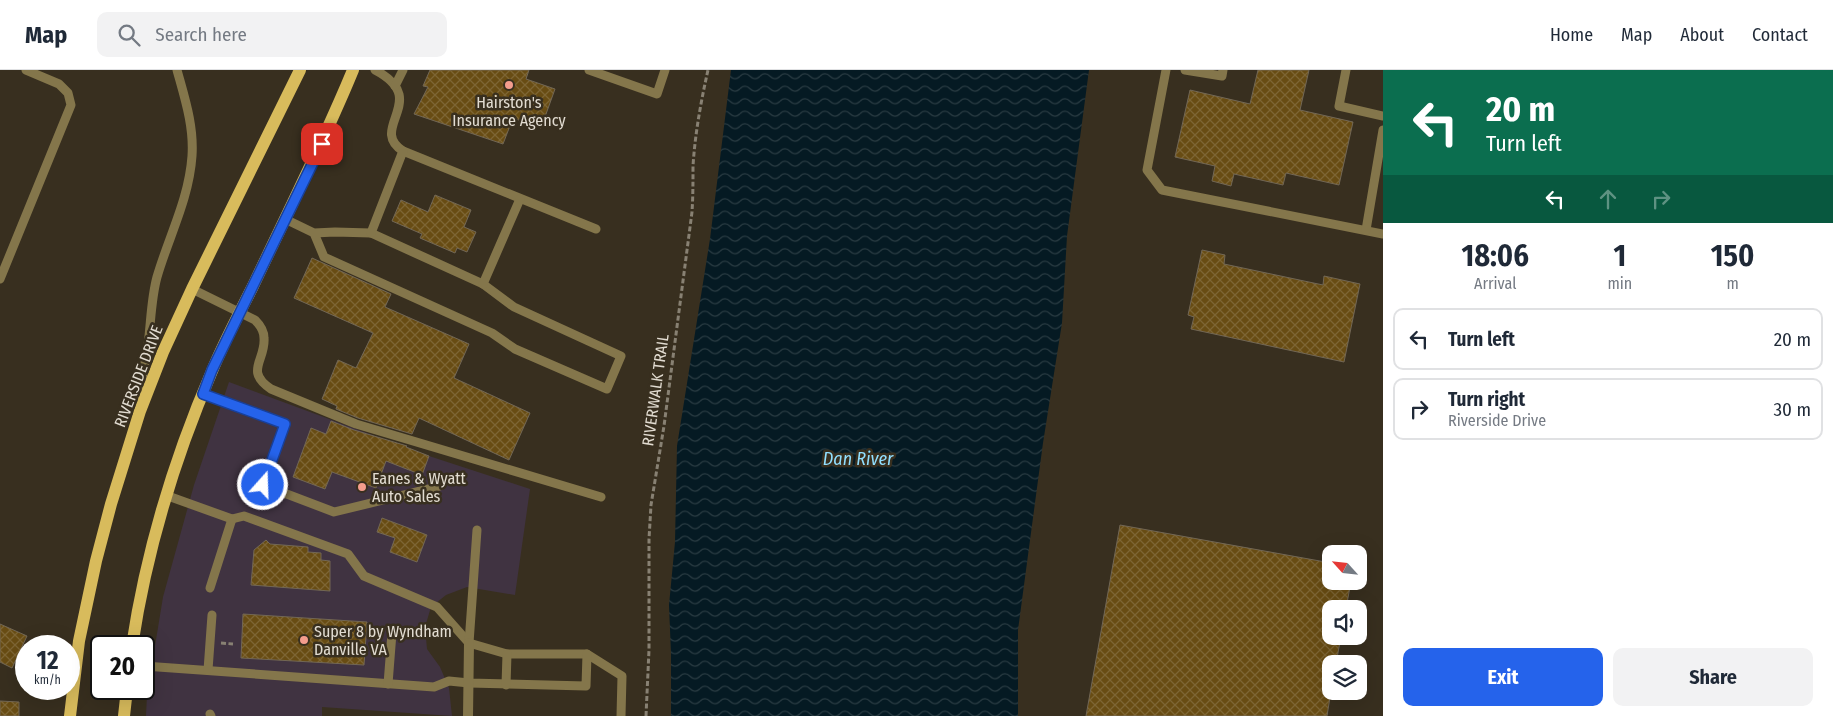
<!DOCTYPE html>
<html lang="en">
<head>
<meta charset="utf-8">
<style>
  body { margin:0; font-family:"Fira Sans Condensed",sans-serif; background:#f2f2f3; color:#1f2937; height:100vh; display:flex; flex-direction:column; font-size:19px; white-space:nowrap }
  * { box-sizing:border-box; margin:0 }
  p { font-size:16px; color:#747a83 }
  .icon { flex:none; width:28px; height:28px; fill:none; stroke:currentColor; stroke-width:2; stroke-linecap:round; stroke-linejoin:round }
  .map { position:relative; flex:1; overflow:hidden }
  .details { display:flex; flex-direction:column; background:#fff; width:450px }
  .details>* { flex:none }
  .banner { background:#0b6e4f; color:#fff; overflow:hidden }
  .needle { width:32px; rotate:297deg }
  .buttons { position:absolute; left:1322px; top:475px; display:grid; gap:10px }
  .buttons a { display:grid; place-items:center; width:45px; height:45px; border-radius:10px; background:#fff; box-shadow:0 5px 20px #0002; font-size:25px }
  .speed { position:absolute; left:15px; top:565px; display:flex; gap:10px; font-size:25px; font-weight:700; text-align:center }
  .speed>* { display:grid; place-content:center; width:65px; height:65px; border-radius:50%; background:#fff; box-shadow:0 5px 20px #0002; line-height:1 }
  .speed small { font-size:12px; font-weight:400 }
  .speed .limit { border:2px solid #111; border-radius:8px; background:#fff; color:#111 }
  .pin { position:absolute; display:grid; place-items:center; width:42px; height:42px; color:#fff; margin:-21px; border-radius:10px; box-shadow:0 2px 8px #0006 }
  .me { position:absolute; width:55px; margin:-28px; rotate:20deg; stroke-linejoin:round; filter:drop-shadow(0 0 4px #0008) }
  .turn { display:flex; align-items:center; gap:18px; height:105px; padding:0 20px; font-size:22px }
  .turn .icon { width:65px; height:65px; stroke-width:2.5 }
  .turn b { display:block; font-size:35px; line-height:42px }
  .lanes { display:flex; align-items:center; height:48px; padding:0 20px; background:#0003; justify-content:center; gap:25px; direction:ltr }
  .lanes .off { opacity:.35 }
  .eta { display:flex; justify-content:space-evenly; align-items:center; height:85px; text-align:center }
  .eta b { font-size:30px; font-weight:700; line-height:35px }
  .primary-button { display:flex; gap:10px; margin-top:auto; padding:10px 20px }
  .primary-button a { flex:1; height:58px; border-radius:10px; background:#2563eb; color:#fff; font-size:20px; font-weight:700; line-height:58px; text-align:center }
  .primary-button a+a { background:#f2f2f3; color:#1f2937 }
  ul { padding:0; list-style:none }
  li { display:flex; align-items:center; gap:15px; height:62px; margin:0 10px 8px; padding:0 10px; border:2px solid #e0e1e3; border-radius:10px }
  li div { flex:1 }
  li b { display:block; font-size:19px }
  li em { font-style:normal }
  header { display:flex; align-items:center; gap:30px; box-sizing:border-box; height:70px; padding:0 25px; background:#fff; border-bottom:1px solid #e0e1e3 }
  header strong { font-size:24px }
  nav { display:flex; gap:28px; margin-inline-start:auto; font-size:18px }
  .search { width:350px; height:45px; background:#f2f2f3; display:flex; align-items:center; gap:12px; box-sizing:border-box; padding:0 18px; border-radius:10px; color:#747a83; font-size:19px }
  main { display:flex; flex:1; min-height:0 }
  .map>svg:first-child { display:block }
  .commercial { fill:#403341 }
  .water { fill:url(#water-waves) }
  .building { fill:url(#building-cross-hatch); stroke:#726755 }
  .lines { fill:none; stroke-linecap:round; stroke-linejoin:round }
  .path { stroke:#888173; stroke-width:3; stroke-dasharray:5 2.5; stroke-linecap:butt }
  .service { stroke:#84764b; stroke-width:9 }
  .minor { stroke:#84764b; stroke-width:10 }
  .primary { stroke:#d8bb5c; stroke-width:12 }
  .route-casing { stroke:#184099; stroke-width:12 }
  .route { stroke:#2563eb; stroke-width:9 }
  .poi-dot { fill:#f49d8d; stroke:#382f1f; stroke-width:2 }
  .labels { text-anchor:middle; stroke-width:5; stroke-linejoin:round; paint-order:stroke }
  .poi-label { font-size:16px; fill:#e2dcd1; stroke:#382f1f; text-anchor:start }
  .street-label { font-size:16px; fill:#e2dcd1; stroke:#382f1f }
  .water-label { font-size:18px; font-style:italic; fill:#91dfff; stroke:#382f1f }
</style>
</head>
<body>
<header>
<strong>Map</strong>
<div class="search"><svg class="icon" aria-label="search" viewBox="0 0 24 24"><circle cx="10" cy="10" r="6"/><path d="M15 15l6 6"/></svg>Search here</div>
<nav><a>Home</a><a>Map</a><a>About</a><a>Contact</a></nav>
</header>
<main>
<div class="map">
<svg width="1383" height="646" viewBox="0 0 1383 646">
  <defs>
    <pattern id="water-waves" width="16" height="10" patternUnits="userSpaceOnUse" patternTransform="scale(1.25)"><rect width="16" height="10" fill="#051a23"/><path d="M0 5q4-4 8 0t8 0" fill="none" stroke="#293b42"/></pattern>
    <pattern id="building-cross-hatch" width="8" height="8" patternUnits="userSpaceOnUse" patternTransform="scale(1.25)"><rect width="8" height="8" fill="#684c13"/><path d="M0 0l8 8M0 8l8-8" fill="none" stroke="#7d6534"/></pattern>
  </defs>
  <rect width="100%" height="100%" fill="#382f1f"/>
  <!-- commercial -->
  <polygon class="commercial" points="229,312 429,386 530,419 515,525 467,517 446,525 431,537 425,557 427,579 440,597 449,618 452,646 322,637 322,646 146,646 147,625 163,527 194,415"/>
  <!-- water -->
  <polygon class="water" points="731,0 1089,0 1067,166 1062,253 1043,373 1018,560 1018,646 671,646 671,584 669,535 675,472 677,376 710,169"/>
  <!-- building -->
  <g class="building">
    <polygon points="430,0 529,0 526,9 555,19 541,58 513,48 503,74 414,44 428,17 423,16"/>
    <polygon points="1258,0 1309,0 1300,40 1353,52 1339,115 1286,103 1283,115 1234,104 1231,116 1212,111 1215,96 1175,87 1190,20 1250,34"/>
    <polygon points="435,125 471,140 464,157 476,162 467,182 457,178 455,183 420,168 422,164 392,151 401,130 428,142"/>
    <polygon points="1202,180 1225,185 1224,194 1323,215 1324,206 1360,214 1344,292 1191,259 1194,247 1188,245"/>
    <polygon points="312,188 391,224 385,237 469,274 454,308 530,343 509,390 419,348 412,364 358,348 336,339 337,336 322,329 338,290 356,298 373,263 294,228"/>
    <polygon points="331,351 354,360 407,376 406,377 429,386 422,405 386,391 376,418 332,402 325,419 293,407 311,358 326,364"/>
    <polygon points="382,448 427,465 417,492 390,482 395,468 377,462"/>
    <polygon points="1120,455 1331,493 1331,511 1351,511 1346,539 1331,539 1331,566 1341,566 1336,594 1331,594 1331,621 1327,646 1086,646"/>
    <polygon points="266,470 270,474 308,477 308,482 321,483 321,490 330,491 330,521 251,515 254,480"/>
    <polygon points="243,544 367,552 364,595 241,588"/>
    <polygon points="0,554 27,566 12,598 0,592"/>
    <polygon points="0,631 19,632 19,646 0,646"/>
  </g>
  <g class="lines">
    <!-- path -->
    <g class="path">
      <polyline points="221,573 233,574"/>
      <path d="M 646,646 L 649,580 L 649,469 L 651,435 L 664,356 L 692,142 C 693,127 693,112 693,96 C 695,64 701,31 708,0"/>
    </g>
    <!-- service -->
    <g class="service">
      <path d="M 375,0 C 432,30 367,58 403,81 L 596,159"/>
      <polyline points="589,0 657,24 665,0"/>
      <polyline points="1166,0 1147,100 1162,120 1383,164"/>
      <polyline points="1185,0 1222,6 1223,0"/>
      <polyline points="1346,0 1339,36 1383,46"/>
      <polyline points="395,16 403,0"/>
      <polyline points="285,149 314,163 324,187 492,263 515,279 607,319 621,286 514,237 483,214 371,163 335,162 314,163"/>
      <polyline points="1366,160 1383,60"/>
      <polyline points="371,163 403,81"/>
      <polyline points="0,209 71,35 68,23 59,14 26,0"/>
      <polyline points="483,214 520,129"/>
      <path d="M 192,219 L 255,250 C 260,255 264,260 264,268 C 266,290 244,301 271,319 L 356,354 L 601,427"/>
      <polyline points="203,324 285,354 263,415 334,442 440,416"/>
      <path d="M 140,335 C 140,314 145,296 148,275 C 151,252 151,229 157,207 C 169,166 189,129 192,86 C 194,56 185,29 177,0"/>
      <polyline points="168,426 232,449 244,446 348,484 364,506 437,537 469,573 507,584 587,584 622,606 621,646"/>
      <polyline points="210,518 232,449"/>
      <polyline points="469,573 477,460"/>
      <polyline points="144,596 434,617 449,611 469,613 586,616 587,584"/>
      <polyline points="208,600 212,545"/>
      <polyline points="388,614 392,563"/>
      <polyline points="506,615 507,584"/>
      <polyline points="210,644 211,646"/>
    </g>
    <!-- minor -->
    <polyline class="minor" points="468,646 469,573"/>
    <!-- primary -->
    <g class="primary">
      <path d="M 132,576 C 146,483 175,387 212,301 C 224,272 239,244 253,216 C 287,144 323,73 353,0"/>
      <polyline points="70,646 79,571 96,491 111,434 140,341 163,282 192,219 300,0"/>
      <polyline points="124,646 127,619"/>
    </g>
  </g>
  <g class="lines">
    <!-- route casing -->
    <g class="route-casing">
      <polyline id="route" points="263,415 285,354 203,324 212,300 322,74"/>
    </g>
    <!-- route -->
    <use href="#route" class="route"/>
  </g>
  <!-- markers -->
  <g class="poi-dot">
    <circle cx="509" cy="15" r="5"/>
    <circle cx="362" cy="417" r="5"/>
    <circle cx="304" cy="570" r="5"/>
  </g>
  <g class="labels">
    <!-- poi labels -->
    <g class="poi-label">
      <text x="509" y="38" text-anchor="middle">Hairston's<tspan x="509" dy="18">Insurance Agency</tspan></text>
      <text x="372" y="414">Eanes &amp; Wyatt<tspan x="372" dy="18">Auto Sales</tspan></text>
      <text x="314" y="567">Super 8 by Wyndham<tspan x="314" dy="18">Danville VA</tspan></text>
    </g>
    <!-- street labels -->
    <g class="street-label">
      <text transform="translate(138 306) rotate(-69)" y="6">RIVERSIDE DRIVE</text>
      <text transform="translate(655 320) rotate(-82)" y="6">RIVERWALK TRAIL</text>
    </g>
    <!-- water labels -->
    <g class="water-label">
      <text x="858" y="395">Dan River</text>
    </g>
  </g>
</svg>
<div class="buttons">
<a><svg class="needle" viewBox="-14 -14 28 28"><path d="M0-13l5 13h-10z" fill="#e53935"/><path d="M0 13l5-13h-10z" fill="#747a83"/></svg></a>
<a><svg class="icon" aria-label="sound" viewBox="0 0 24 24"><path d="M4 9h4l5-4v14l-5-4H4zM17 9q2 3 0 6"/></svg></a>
<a><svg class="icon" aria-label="layers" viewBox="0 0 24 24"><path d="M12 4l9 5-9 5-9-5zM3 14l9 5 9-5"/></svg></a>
</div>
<div class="speed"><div>12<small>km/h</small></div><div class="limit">20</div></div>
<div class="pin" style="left:322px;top:74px;background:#d93025"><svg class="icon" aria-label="arrive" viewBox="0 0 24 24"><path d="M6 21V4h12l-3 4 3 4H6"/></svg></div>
<svg class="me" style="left:263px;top:415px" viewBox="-20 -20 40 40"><circle r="17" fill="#2563eb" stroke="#fff" stroke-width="3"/><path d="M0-11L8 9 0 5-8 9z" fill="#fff"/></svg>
</div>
<section class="details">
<div class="banner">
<div class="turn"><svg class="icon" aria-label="left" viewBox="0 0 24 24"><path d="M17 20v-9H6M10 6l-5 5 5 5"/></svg><div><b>20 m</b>Turn left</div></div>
<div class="lanes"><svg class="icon" aria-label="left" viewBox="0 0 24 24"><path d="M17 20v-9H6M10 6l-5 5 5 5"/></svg><svg class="icon off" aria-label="ahead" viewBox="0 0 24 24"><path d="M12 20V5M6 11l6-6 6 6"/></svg><svg class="icon off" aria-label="right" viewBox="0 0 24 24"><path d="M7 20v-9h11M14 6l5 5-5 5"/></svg></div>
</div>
<div class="eta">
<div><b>18:06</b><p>Arrival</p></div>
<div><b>1</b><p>min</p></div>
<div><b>150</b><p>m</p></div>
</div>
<ul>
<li><svg class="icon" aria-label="left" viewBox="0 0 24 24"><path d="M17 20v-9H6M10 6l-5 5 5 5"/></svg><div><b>Turn left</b></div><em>20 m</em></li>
<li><svg class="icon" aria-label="right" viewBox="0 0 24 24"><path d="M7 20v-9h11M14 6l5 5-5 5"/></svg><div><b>Turn right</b><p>Riverside Drive</p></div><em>30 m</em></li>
</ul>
<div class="primary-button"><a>Exit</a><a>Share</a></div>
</section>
</main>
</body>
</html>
